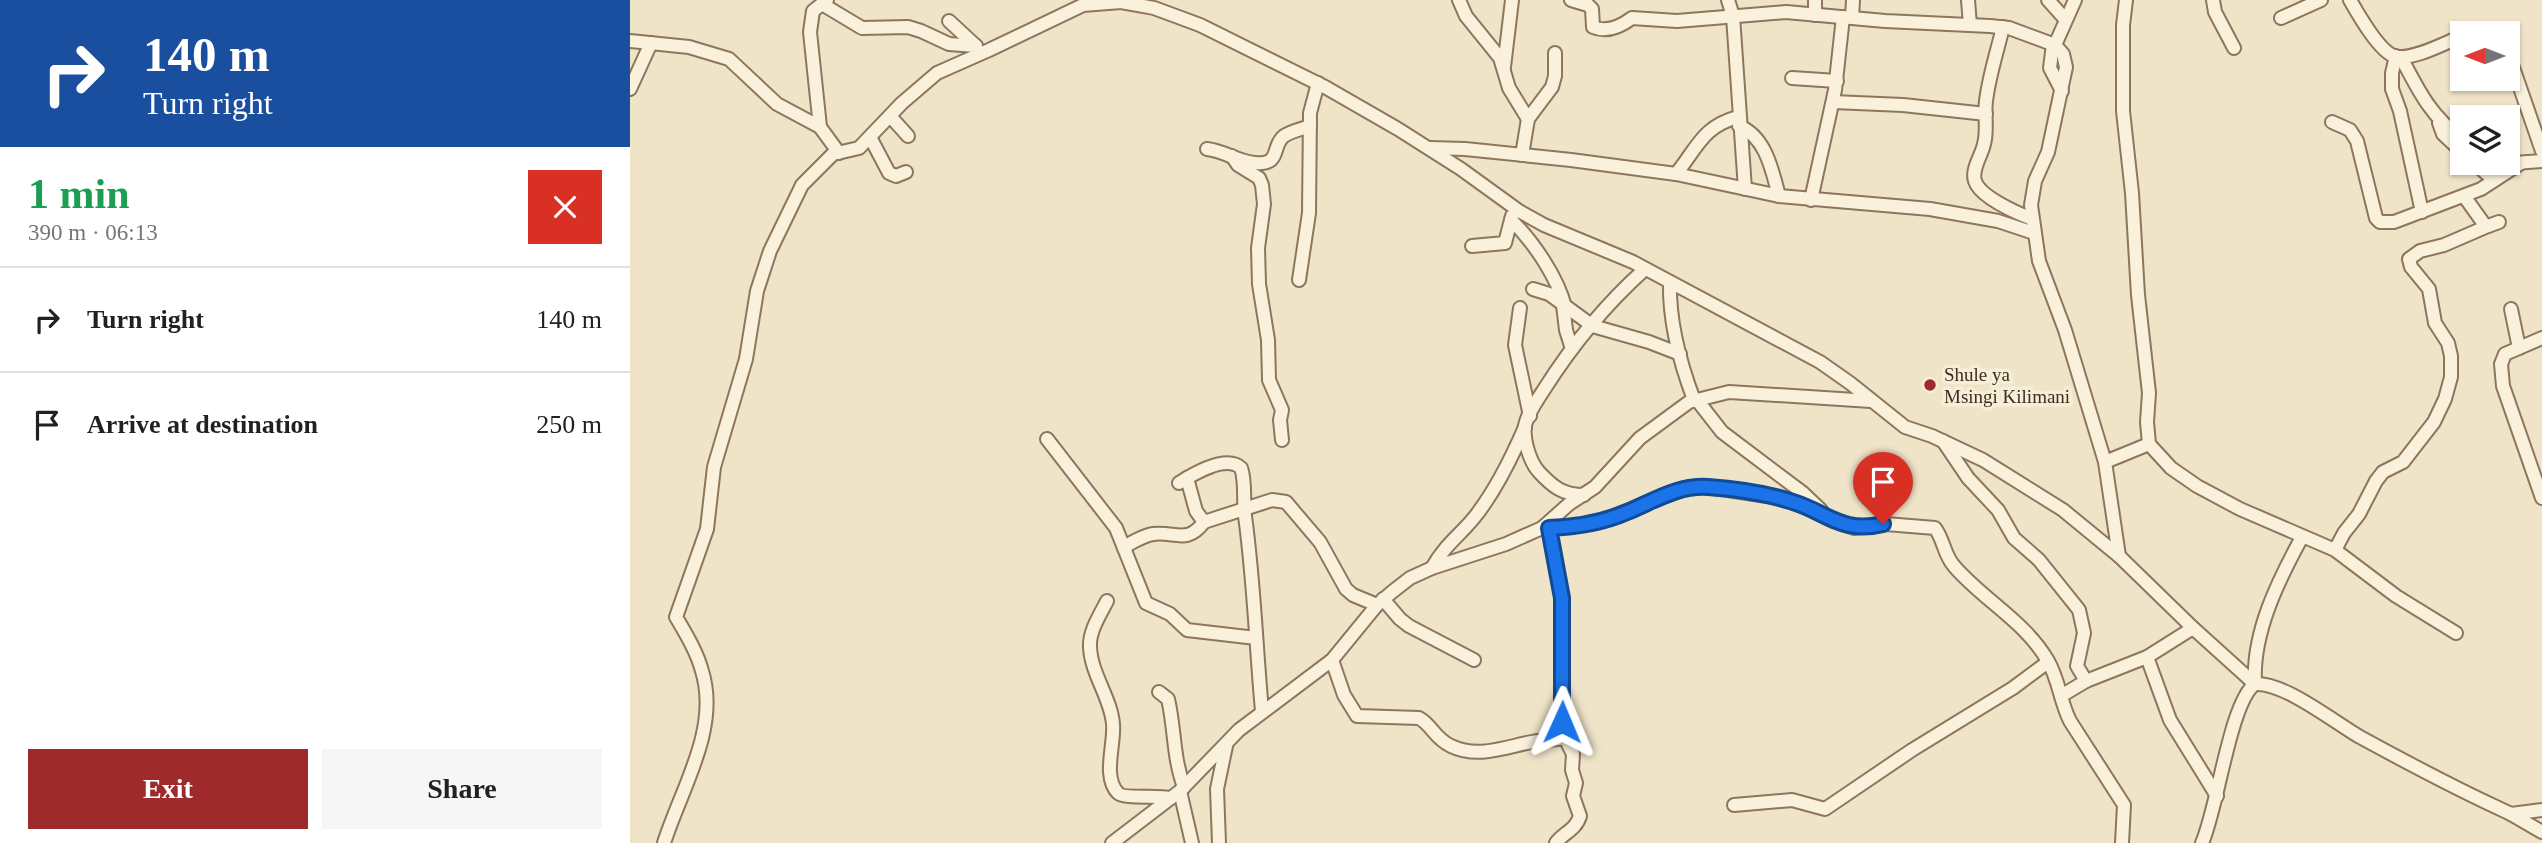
<!DOCTYPE html>
<html lang="en">
<head>
<meta charset="utf-8">
<style>
  body { margin:0; font-family:"Times New Roman",serif; background:#f6f6f6; color:#202124; height:100vh; display:flex; flex-direction:column; font-size:26px; white-space:nowrap }
  * { box-sizing:border-box; margin:0 }
  p { font-size:23px; color:#757577 }
  .icon { flex:none; width:38px; height:38px; fill:none; stroke:currentColor; stroke-width:2; stroke-linecap:round; stroke-linejoin:round }
  .map { position:relative; flex:1; overflow:hidden }
  .side { display:flex; flex-direction:column; background:#fff; width:630px }
  .side>* { flex:none }
  .banner { background:#1a4fa0; color:#fff; overflow:hidden }
  .needle { width:46px; rotate:270deg }
  .fabs { position:absolute; left:1820px; top:21px; display:grid; gap:14px }
  .fabs a { display:grid; place-items:center; width:70px; height:70px; border-radius:0px; background:#fff; box-shadow:0 2px 5px #0004; font-size:35px }
  .pin { position:absolute; display:grid; place-items:center; width:60px; height:60px; color:#fff; margin:-72px -30px; border-radius:50% 50% 50% 0; rotate:-45deg; box-shadow:0 0 7px #0007 }
  .pin .icon { rotate:45deg }
  .me { position:absolute; width:77px; margin:-38px; rotate:1deg; stroke-linejoin:round; filter:drop-shadow(0 0 5px #0008) }
  .turn { display:flex; align-items:center; gap:24px; height:147px; padding:0 28px; font-size:32px }
  .turn .icon { width:91px; height:91px; stroke-width:2.5 }
  .turn b { display:block; font-size:49px; line-height:60px }
  .round { display:grid; place-items:center; flex:none; width:74px; height:74px; border-radius:0px; background:#f6f6f6 }
  .overview { display:flex; align-items:center; justify-content:space-between; height:119px; padding:0 28px }
  h1 { font-size:42px; font-weight:800; line-height:52px; color:#1e9e55 }
  .primary-button { display:flex; gap:14px; margin-top:auto; padding:14px 28px }
  .primary-button a { flex:1; height:80px; border-radius:0px; background:#9e2a2b; color:#fff; font-size:28px; font-weight:800; line-height:80px; text-align:center }
  .primary-button a+a { background:#f6f6f6; color:#202124 }
  ul { padding:0; list-style:none }
  li { display:flex; align-items:center; gap:21px; height:105px; padding:0 28px; border-top:2px solid #e0e0e0 }
  li div { flex:1 }
  li b { display:block; font-size:26px }
  li em { font-style:normal }
  main { display:flex; flex:1; min-height:0 }
  .map>svg:first-child { display:block }
  .lines { fill:none; stroke-linecap:round; stroke-linejoin:round }
  .minor-casing { stroke:#8d765c; stroke-width:16 }
  .minor { stroke:#faf1dc; stroke-width:12 }
  .route-casing { stroke:#114b97; stroke-width:18 }
  .route { stroke:#1a73e8; stroke-width:12 }
  .poi-dot { fill:#9e2a2b; stroke:#f7eed8; stroke-width:2.5 }
  .labels { text-anchor:middle; stroke-width:7; stroke-linejoin:round; paint-order:stroke }
  .poi-label { font-size:19px; fill:#3d2e20; stroke:#f7eed8; text-anchor:start }
</style>
</head>
<body>
<main>
<section class="side">
<div class="banner">
<div class="turn"><svg class="icon" aria-label="right" viewBox="0 0 24 24"><path d="M7 20v-9h11M14 6l5 5-5 5"/></svg><div><b>140 m</b>Turn right</div></div>
</div>
<div class="overview"><div><h1>1 min</h1><p>390 m · 06:13</p></div><a class="round" style="background:#d93025;color:#fff"><svg class="icon" aria-label="close" viewBox="0 0 24 24"><path d="M6 6l12 12M18 6L6 18"/></svg></a></div>
<ul>
<li><svg class="icon" aria-label="right" viewBox="0 0 24 24"><path d="M7 20v-9h11M14 6l5 5-5 5"/></svg><div><b>Turn right</b></div><em>140 m</em></li>
<li><svg class="icon" aria-label="arrive" viewBox="0 0 24 24"><path d="M6 21V4h12l-3 4 3 4H6"/></svg><div><b>Arrive at destination</b></div><em>250 m</em></li>
</ul>
<div class="primary-button"><a>Exit</a><a>Share</a></div>
</section>
<div class="map">
<svg width="1912" height="843" viewBox="0 0 1912 843">
  <rect width="100%" height="100%" fill="#f0e4c8"/>
  <g class="lines">
    <!-- minor casing -->
    <g class="minor-casing">
      <g id="minor">
        <polyline points="829,0 836,16 870,58 879,88 898,119"/>
        <path d="M 941,0 L 958,5 L 962,9 L 963,27 C 977,33 990,27 1002,18 L 1047,21 L 1156,12 L 1255,21 L 1360,26 L 1379,28 L 1425,45 L 1433,54 L 1436,67 L 1418,152 L 1405,181 L 1401,205 L 1409,261 L 1435,330 L 1475,462 L 1489,556"/>
        <polyline points="1098,0 1103,16 1115,189"/>
        <polyline points="1338,0 1340,25"/>
        <polyline points="1418,0 1435,19"/>
        <polyline points="1496,0 1493,25 1493,111 1502,193 1508,295 1519,393 1517,422 1519,444 1541,468 1567,486 1610,509 1705,550 1766,596 1826,633"/>
        <polyline points="1583,0 1585,12 1604,48"/>
        <path d="M 1720,0 C 1728,14 1749,51 1764,56 C 1780,62 1817,42 1832,36"/>
        <polyline points="192,4 232,28 278,27 291,31 319,44 346,46"/>
        <polyline points="1185,15 1185,0"/>
        <polyline points="1222,18 1223,0"/>
        <polyline points="1651,18 1691,0"/>
        <polyline points="319,21 346,46"/>
        <path d="M 1373,27 C 1367,52 1359,76 1356,101 C 1354,116 1358,130 1354,144 C 1352,155 1341,169 1345,181 C 1350,197 1387,213 1402,219"/>
        <polyline points="1842,33 1852,31 1861,33"/>
        <polyline points="0,41 59,47 99,59 147,104 190,127 209,153"/>
        <polyline points="1423,44 1420,68 1432,91"/>
        <polyline points="1425,45 1445,0"/>
        <polyline points="1878,53 1912,151"/>
        <polyline points="1766,56 1762,73 1762,89 1770,111 1792,212"/>
        <path d="M 1771,57 C 1787,88 1802,119 1832,138"/>
        <polyline points="874,67 882,0"/>
        <polyline points="1162,78 1207,81"/>
        <polyline points="0,89 21,43"/>
        <polyline points="1203,102 1273,105 1356,114"/>
        <polyline points="260,116 278,136"/>
        <polyline points="1702,122 1720,130 1727,141 1746,218 1750,222 1764,222 1851,189 1891,163"/>
        <polyline points="1809,123 1813,134 1832,152"/>
        <path d="M 1109,126 C 1136,137 1142,170 1149,196"/>
        <polyline points="190,127 180,32 183,11 197,0"/>
        <polyline points="240,137 259,173 266,176 276,172"/>
        <polyline points="799,148 835,149 941,160 1046,174 1149,196 1300,209 1368,221 1404,233"/>
        <path d="M 577,149 C 595,151 608,162 625,163 C 652,165 641,146 654,136 C 661,131 672,129 680,126"/>
        <polyline points="892,155 898,119 922,87 925,76 925,53"/>
        <polyline points="602,156 608,165 629,178 632,185 634,204 628,248 629,284 638,340 639,380 652,410 650,420 652,440"/>
        <polyline points="1844,163 1864,180"/>
        <polyline points="1884,163 1912,161"/>
        <path d="M 1046,174 C 1067,148 1073,126 1108,117"/>
        <polyline points="1834,196 1854,224 1858,226 1869,222"/>
        <polyline points="1181,200 1205,90 1213,17"/>
        <path d="M 881,220 C 903,241 928,278 935,307"/>
        <polyline points="842,246 875,243 882,216"/>
        <polyline points="669,280 679,213 680,113 688,83"/>
        <path d="M 1040,283 C 1039,323 1050,363 1064,400"/>
        <polyline points="903,289 919,294 960,324"/>
        <polyline points="933,305 936,330 942,349"/>
        <polyline points="890,308 885,345 900,416"/>
        <polyline points="1881,309 1889,348"/>
        <polyline points="959,325 1019,342 1050,354"/>
        <polyline points="1912,338 1875,354 1871,364 1873,386 1912,498"/>
        <polyline points="1067,400 1092,432 1173,493 1191,510"/>
        <polyline points="417,439 486,528 516,603 540,614 557,630 626,638"/>
        <polyline points="1313,441 1338,478 1368,510 1384,538 1409,560 1449,610 1454,633 1447,666 1456,681"/>
        <polyline points="1475,462 1519,444"/>
        <polyline points="557,478 566,511 574,522 642,500 656,502 690,542 716,589 723,595 747,605"/>
        <path d="M 549,483 C 563,474 596,454 611,468 C 616,481 613,501 615,516 C 624,581 626,646 632,711"/>
        <path d="M 954,495 C 933,495 923,487 909,472 C 900,462 893,440 895,426 C 897,414 908,399 915,388 C 943,344 976,304 1015,269"/>
        <path d="M 912,528 L 940,527 L 968,522 L 1059,487 L 1078,487 L 1150,498 L 1173,506 L 1203,521 L 1224,528 L 1256,524 L 1305,528 C 1314,540 1314,555 1324,566 C 1353,600 1395,621 1418,661 C 1429,680 1430,701 1440,721 L 1494,805 L 1492,843"/>
        <path d="M 919,528 L 932,598 L 932,722 L 935,738 L 943,754 L 942,770 L 946,783 L 943,796 L 950,816 C 946,830 933,833 926,843"/>
        <path d="M 494,548 C 499,543 516,535 523,534 C 545,531 557,545 574,522"/>
        <polyline points="1705,550 1714,533 1729,514 1746,481 1753,472 1773,462 1804,422 1815,399 1821,377 1821,356 1818,343 1805,323 1799,289 1781,267 1779,259 1790,251 1814,245 1858,226"/>
        <path d="M 802,568 C 815,544 832,534 847,514 C 867,488 882,457 895,427"/>
        <polyline points="753,599 770,619 779,626 844,660"/>
        <path d="M 477,601 C 470,615 459,631 460,647 C 461,674 481,698 483,724 C 485,744 472,777 488,793 C 493,799 528,795 541,798"/>
        <polyline points="1517,657 1540,720 1587,796"/>
        <path d="M 702,660 L 714,695 L 727,716 L 789,718 C 802,725 804,738 821,746 C 848,759 875,747 902,742 C 912,740 924,740 935,738"/>
        <path d="M 1625,684 C 1622,633 1648,581 1672,537"/>
        <path d="M 529,692 L 538,699 C 545,729 543,758 554,787"/>
        <polyline points="1431,696 1456,681 1517,657 1563,628"/>
        <polyline points="550,791 562,843"/>
        <polyline points="1104,805 1162,800 1195,809 1282,750 1383,688 1418,662"/>
        <polyline points="1881,814 1912,832"/>
        <path d="M 34,843 C 51,789 90,729 72,671 C 67,652 56,634 46,617 L 77,529 L 84,467 L 116,359 L 127,291 L 140,251 L 172,185 L 203,154 L 229,148 L 272,103 L 307,73 L 359,50 L 453,5 L 491,2 L 508,5 L 524,8 L 570,25 L 695,87 L 768,129 L 831,169 L 889,211 L 914,225 L 1003,262 L 1190,362 L 1220,383 L 1275,427 L 1302,436 L 1353,460 L 1433,510 L 1489,556 L 1563,628 L 1625,684"/>
        <polyline points="482,843 550,791 609,730 702,660 747,605 762,592 780,578 802,568 876,544 912,528 939,504 965,487 1010,438 1059,402 1099,392 1241,401"/>
        <polyline points="589,843 587,789 596,746"/>
        <path d="M 1572,843 C 1588,807 1600,702 1625,684 C 1654,682 1704,722 1730,737 C 1774,761 1819,785 1864,806 L 1881,814 L 1912,810"/>
      </g>
    </g>
    <!-- minor -->
    <use href="#minor" class="minor"/>
  </g>
  <g class="lines">
    <!-- route casing -->
    <g class="route-casing">
      <path id="route" d="M 932,722 L 932,598 L 919,528 C 946,527 972,523 997,512 C 1024,501 1048,485 1078,487 C 1106,489 1136,493 1163,502 C 1198,513 1213,534 1253,524"/>
    </g>
    <!-- route -->
    <use href="#route" class="route"/>
  </g>
  <!-- markers -->
  <circle class="poi-dot" cx="1300" cy="385" r="7"/>
  <g class="labels">
    <!-- poi labels -->
    <g class="poi-label">
      <text x="1314" y="381">Shule ya<tspan x="1314" dy="22">Msingi Kilimani</tspan></text>
    </g>
  </g>
</svg>
<div class="fabs">
<a><svg class="needle" viewBox="-14 -14 28 28"><path d="M0-13l5 13h-10z" fill="#e53935"/><path d="M0 13l5-13h-10z" fill="#757577"/></svg></a>
<a><svg class="icon" aria-label="layers" viewBox="0 0 24 24"><path d="M12 4l9 5-9 5-9-5zM3 14l9 5 9-5"/></svg></a>
</div>
<div class="pin" style="left:1253px;top:524px;background:#d93025"><svg class="icon" aria-label="arrive" viewBox="0 0 24 24"><path d="M6 21V4h12l-3 4 3 4H6"/></svg></div>
<svg class="me" style="left:932px;top:722px" viewBox="-20 -20 40 40"><path d="M0-17L14 15 0 8-14 15z" fill="#1a73e8" stroke="#fff" stroke-width="4"/></svg>
</div>
</main>
</body>
</html>
